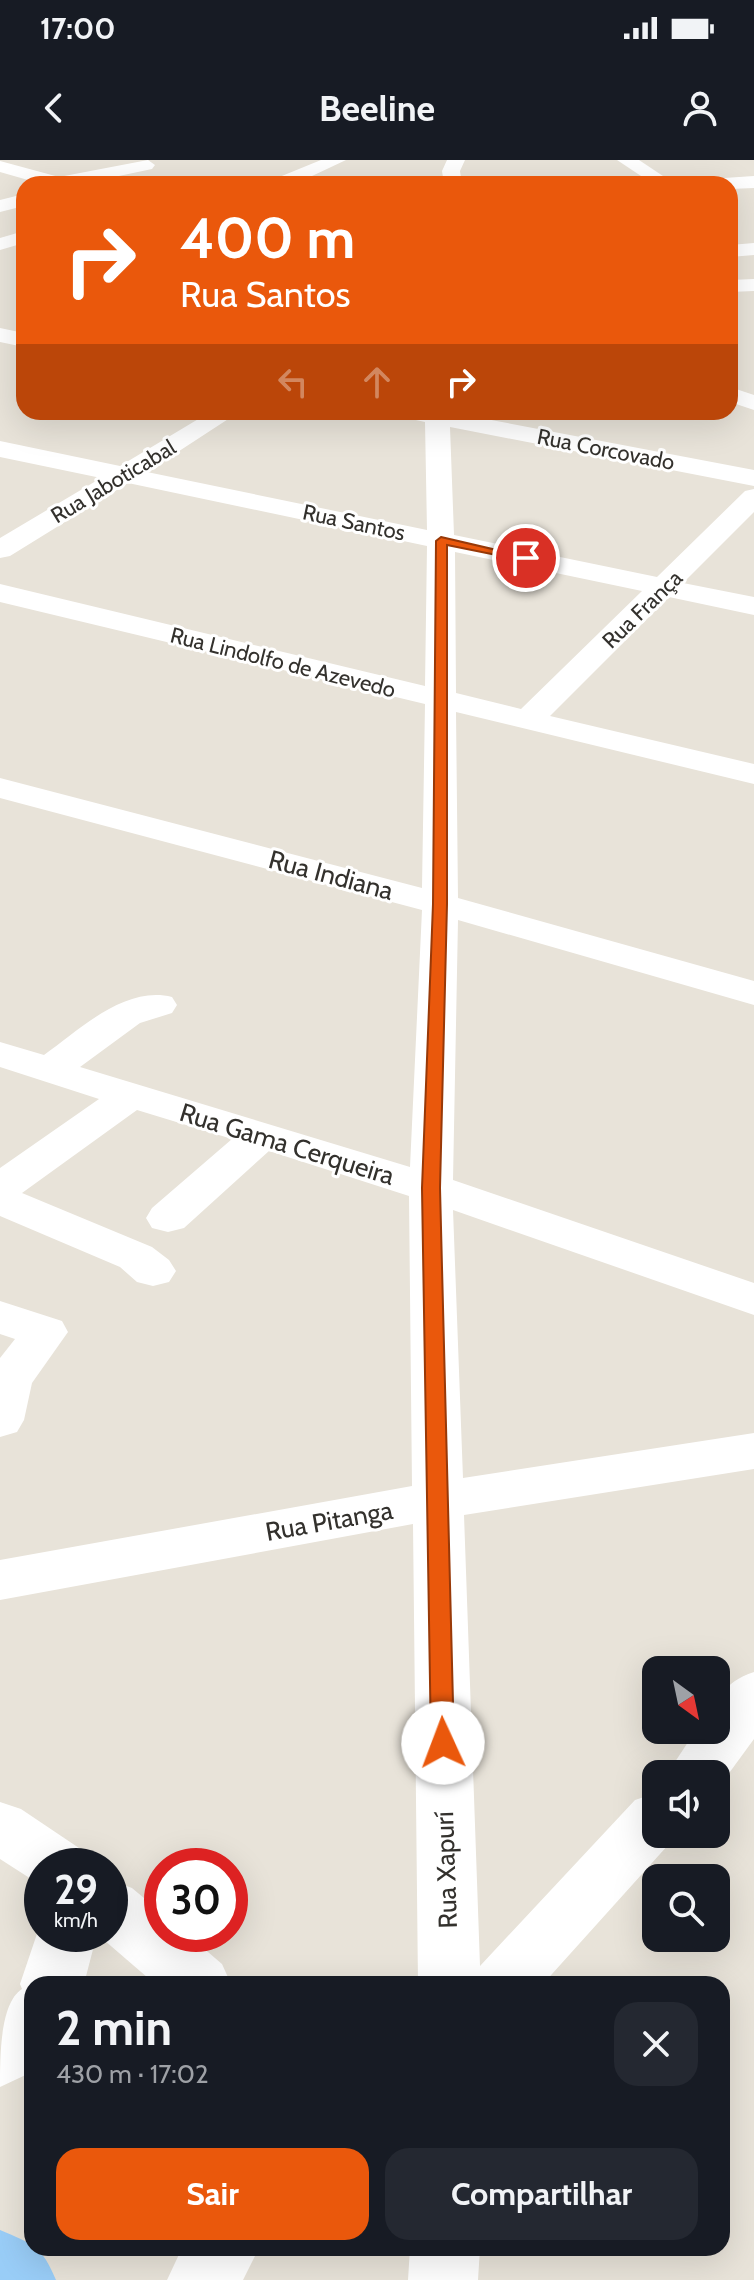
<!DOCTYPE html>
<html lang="pt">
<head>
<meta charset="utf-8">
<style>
  body { margin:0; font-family:Cabin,sans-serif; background:#242831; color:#f1f3f6; height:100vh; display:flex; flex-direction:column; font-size:30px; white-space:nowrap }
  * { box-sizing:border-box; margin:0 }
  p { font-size:26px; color:#9ea1a6 }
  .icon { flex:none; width:44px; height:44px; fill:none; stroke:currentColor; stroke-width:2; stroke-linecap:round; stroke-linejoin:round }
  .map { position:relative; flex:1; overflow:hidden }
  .side { position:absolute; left:24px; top:1816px; width:706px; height:280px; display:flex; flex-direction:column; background:#171b24; border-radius:24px; box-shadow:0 8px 32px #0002 }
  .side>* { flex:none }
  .guide { position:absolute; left:16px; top:16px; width:722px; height:244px; border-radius:24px; box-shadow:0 8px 32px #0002; background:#ea580c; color:#fff; overflow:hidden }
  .needle { width:52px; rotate:147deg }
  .fabs { position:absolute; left:642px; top:1496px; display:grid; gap:16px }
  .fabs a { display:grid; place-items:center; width:88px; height:88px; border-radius:16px; background:#171b24; box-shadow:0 8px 32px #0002; font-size:40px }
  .speed { position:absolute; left:24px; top:1688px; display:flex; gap:16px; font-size:40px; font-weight:700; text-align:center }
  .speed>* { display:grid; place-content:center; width:104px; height:104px; border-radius:50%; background:#171b24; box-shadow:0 8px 32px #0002; line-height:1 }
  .speed small { font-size:20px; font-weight:400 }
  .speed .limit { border:12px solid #d22; background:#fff; color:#111 }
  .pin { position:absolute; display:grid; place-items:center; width:68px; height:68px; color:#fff; margin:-34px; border:4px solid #fff; border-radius:50%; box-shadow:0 2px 8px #0007 }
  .me { position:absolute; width:88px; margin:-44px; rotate:358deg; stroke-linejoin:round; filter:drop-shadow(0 0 6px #0008) }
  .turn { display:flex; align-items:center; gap:28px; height:168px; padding:0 32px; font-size:36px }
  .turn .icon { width:104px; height:104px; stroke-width:2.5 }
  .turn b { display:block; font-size:56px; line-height:68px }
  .lanes { display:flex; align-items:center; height:76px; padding:0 32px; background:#0003; justify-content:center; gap:40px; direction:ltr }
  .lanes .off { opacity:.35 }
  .round { display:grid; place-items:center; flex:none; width:84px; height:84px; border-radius:24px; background:#242831 }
  .summary { display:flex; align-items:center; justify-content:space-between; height:136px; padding:0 32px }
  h1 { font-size:48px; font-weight:700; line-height:60px }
  .button { display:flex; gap:16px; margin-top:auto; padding:16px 32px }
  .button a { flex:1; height:92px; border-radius:24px; background:#ea580c; color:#fff; font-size:32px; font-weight:700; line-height:92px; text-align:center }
  .button a+a { background:#242831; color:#f1f3f6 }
  .status { display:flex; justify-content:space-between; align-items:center; height:56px; padding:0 40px; background:#171b24; direction:ltr }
  .status svg { height:22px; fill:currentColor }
  header { display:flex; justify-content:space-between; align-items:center; height:104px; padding:0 32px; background:#171b24; font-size:36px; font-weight:700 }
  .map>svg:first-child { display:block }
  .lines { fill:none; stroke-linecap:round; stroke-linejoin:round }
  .minor { fill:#fff; fill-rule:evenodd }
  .major { fill:#99cdf7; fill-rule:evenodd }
  .route { fill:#ea580c; stroke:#983908; stroke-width:2 }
  .labels { text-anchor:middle; stroke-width:6; stroke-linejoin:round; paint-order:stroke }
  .far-street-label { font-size:22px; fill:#33312d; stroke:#fff }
  .street-label { font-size:26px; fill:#33312d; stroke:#fff }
</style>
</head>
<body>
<div class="status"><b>17:00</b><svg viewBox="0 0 49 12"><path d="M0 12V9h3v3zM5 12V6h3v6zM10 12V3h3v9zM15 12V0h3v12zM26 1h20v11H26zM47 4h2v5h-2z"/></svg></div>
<header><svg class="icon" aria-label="back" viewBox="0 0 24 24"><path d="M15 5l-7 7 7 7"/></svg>Beeline<svg class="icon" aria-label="person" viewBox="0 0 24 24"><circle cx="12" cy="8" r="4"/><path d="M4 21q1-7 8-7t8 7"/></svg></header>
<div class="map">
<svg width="754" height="2120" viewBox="0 0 754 2120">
  <rect width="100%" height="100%" fill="#e8e3d9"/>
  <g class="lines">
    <!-- minor -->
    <g class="minor">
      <polygon points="148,0 155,5 152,9 81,24 42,24 0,12 0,1 59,17"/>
      <polygon points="321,0 346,0 295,24 270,24 272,20"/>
      <polygon points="447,0 465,0 460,11 462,24 444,24 442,11"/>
      <polygon points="617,0 639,0 675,24 653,24"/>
      <polygon points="754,16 754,28 730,29 730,24 715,24 724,18"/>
      <polygon points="180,18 189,20 191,24 171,24"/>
      <polygon points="24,34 24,46 0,52 0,40"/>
      <polygon points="24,71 24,83 0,90 0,78"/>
      <polygon points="754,83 754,95 730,97 730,85"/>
      <polygon points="754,119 754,131 730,132 730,120"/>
      <polygon points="0,168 24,173 24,187 0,182"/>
      <polygon points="730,227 754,235 754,250 730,242"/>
      <path d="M 210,252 L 239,252 L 147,312 L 427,370 L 425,262 L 402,257 L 399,252 L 449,252 L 754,310 L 754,326 L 450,267 L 454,375 L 657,417 L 745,331 L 754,329 L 754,352 L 683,423 L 754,437 L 754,455 L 669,437 L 550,556 L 754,604 L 754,624 L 456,552 L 458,738 L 754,821 L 754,845 L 458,760 L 453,1020 L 754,1123 L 754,1155 L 453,1050 L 463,1318 L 754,1273 L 754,1309 L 464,1355 L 480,1806 L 635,1640 L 656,1633 L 656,1674 L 678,1674 L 543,1824 L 418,1824 L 413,1364 L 0,1440 L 0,1400 L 412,1326 L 409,1036 L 269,991 L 184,1068 L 168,1072 L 152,1068 L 146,1058 L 152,1048 L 232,979 L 137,950 L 22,1033 L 152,1087 L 169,1100 L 176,1111 L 169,1122 L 153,1126 L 137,1122 L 120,1107 L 0,1056 L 0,1008 L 99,939 L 0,907 L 0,882 L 44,895 C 79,870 125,825 172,837 L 177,845 L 172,853 L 140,863 L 80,907 L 410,1007 L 422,750 L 0,638 L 0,618 L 422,728 L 425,544 L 0,442 L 0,424 L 425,526 L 427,386 L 128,323 L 10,396 L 0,398 L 0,378 L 101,318 L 0,297 L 0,281 L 120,306 ZM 455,392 L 642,431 L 521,549 L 456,533 Z"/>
      <polygon points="0,1141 62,1161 68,1172 32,1223 24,1260 17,1272 0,1277 0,1198 15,1179 0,1174"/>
      <path d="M 754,1512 L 754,1579 L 716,1631 L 716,1614 L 667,1614 L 696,1570 L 716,1570 C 716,1538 722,1523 754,1512 Z"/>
      <polygon points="0,1642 21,1649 79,1688 88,1706 42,1706 42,1726 0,1699"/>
      <polygon points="110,1720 132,1728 162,1753 162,1774 187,1774 222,1804 231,1824 155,1824 97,1774 110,1774"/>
      <path d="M 42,1759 L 42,1774 L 97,1774 L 84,1824 L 32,1824 L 32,1912 L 0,1927 C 0,1896 0,1843 22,1829 L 20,1824 Z"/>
      <polygon points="182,2088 259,2088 243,2120 167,2120"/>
      <polygon points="410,2088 480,2088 478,2120 408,2120"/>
    </g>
    <!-- major -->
    <path class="major" d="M 0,2070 C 33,2084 42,2086 56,2120 L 0,2120 Z"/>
  </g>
  <!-- route -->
  <polygon class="route" points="441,377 531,398 526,401 447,385 447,744 440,1028 454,1583 451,1589 443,1592 434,1589 431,1583 422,1028 433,744 436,381"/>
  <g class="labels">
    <!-- far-street labels -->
    <g class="far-street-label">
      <text transform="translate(606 289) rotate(11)" y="8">Rua Corcovado</text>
      <text transform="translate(113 321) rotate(-31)" y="8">Rua Jaboticabal</text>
      <text transform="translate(354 362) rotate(12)" y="8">Rua Santos</text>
      <text transform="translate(642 449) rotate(-44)" y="8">Rua França</text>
      <text transform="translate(283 502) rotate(14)" y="8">Rua Lindolfo de Azevedo</text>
    </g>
    <!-- street labels -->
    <g class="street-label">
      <text transform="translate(331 715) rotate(15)" y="9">Rua Indiana</text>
      <text transform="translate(287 984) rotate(17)" y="9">Rua Gama Cerqueira</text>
      <text transform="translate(329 1361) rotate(-10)" y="9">Rua Pitanga</text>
      <text transform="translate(446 1710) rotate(-92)" y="9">Rua Xapurí</text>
    </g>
  </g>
</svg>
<div class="fabs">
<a><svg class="needle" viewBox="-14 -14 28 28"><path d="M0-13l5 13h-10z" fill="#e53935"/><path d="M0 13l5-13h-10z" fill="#9ea1a6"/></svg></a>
<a><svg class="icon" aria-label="sound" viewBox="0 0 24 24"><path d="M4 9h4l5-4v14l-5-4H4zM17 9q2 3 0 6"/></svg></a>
<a><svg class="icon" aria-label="search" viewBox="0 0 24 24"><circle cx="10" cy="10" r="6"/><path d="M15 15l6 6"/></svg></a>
</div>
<div class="speed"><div>29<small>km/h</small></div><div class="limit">30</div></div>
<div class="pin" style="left:526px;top:398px;background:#d93025"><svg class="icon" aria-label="arrive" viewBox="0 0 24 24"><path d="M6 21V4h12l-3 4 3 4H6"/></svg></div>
<svg class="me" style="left:443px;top:1583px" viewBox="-20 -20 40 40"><circle r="19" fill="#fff"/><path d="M0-13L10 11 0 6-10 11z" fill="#ea580c"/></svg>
<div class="guide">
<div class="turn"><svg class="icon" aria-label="right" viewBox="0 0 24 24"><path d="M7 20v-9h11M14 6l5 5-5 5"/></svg><div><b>400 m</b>Rua Santos</div></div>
<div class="lanes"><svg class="icon off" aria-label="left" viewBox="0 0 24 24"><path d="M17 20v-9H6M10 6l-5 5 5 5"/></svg><svg class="icon off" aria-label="ahead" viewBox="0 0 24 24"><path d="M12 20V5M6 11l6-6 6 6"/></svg><svg class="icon" aria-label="right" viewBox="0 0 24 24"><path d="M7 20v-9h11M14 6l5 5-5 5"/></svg></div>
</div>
<section class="side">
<div class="summary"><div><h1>2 min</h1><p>430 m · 17:02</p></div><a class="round"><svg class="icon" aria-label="close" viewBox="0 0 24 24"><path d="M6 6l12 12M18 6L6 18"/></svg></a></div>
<div class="button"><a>Sair</a><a>Compartilhar</a></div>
</section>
</div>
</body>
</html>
